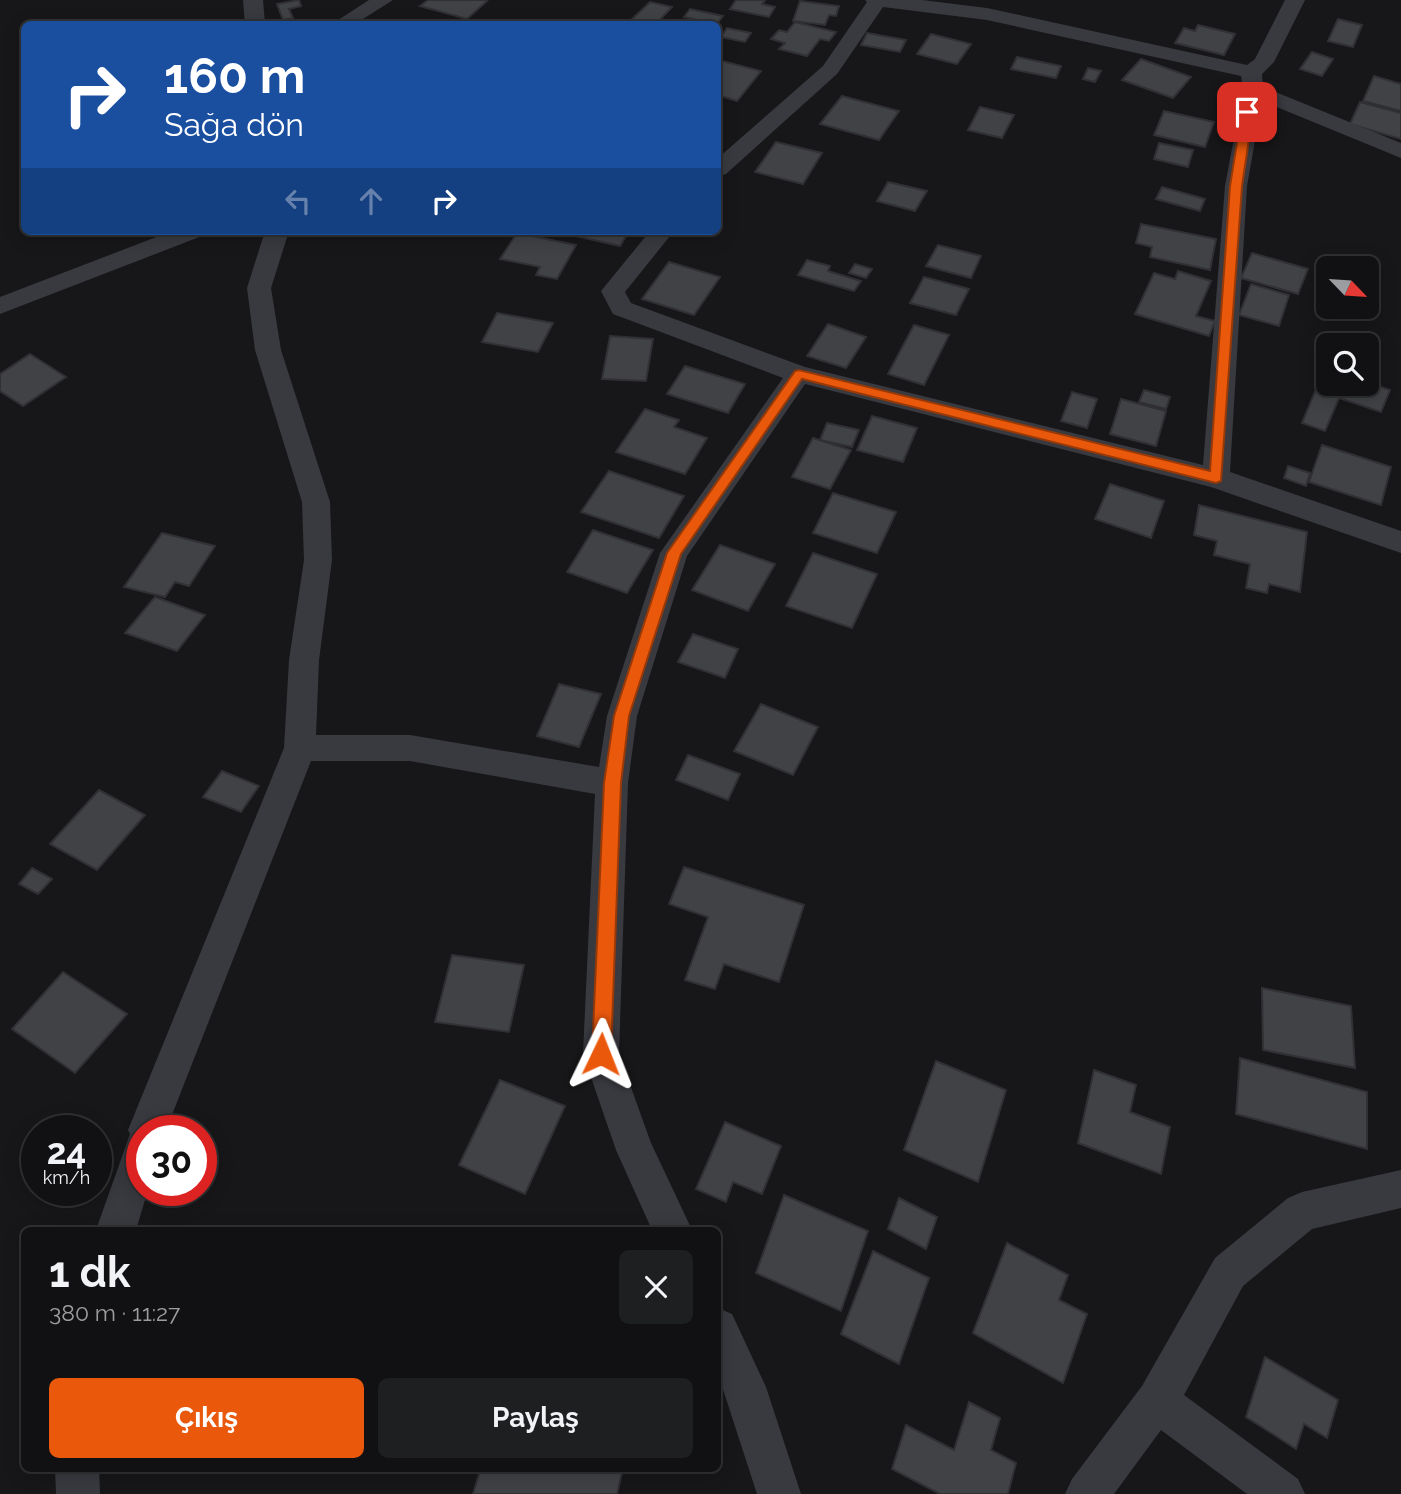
<!DOCTYPE html>
<html lang="tr">
<head>
<meta charset="utf-8">
<style>
  body { margin:0; font-family:Raleway,sans-serif; background:#1e1f21; color:#f1f3f6; height:100vh; display:flex; flex-direction:column; font-size:26px; white-space:nowrap }
  * { box-sizing:border-box; margin:0 }
  p { font-size:23px; color:#9c9da0 }
  .icon { flex:none; width:38px; height:38px; fill:none; stroke:currentColor; stroke-width:2; stroke-linecap:round; stroke-linejoin:round }
  .map { position:relative; flex:1; overflow:hidden }
  .panel { position:absolute; left:21px; top:1227px; width:700px; height:245px; display:flex; flex-direction:column; background:#111113; border-radius:10px; box-shadow:0 4px 18px #0003,0 0 0 2px #303133 }
  .panel>* { flex:none }
  .hud { position:absolute; left:21px; top:21px; width:700px; height:214px; border-radius:10px; box-shadow:0 4px 18px #0003,0 0 0 2px #303133; background:#1a4fa0; color:#fff; overflow:hidden }
  .needle { width:46px; rotate:115deg }
  .controls { position:absolute; left:1316px; top:256px; display:grid; gap:14px }
  .controls a { display:grid; place-items:center; width:63px; height:63px; border-radius:10px; background:#111113; box-shadow:0 4px 18px #0003,0 0 0 2px #303133; font-size:35px }
  .speed { position:absolute; left:21px; top:1115px; display:flex; gap:14px; font-size:35px; font-weight:700; text-align:center }
  .speed>* { display:grid; place-content:center; width:91px; height:91px; border-radius:50%; background:#111113; box-shadow:0 4px 18px #0003,0 0 0 2px #303133; line-height:1 }
  .speed small { font-size:18px; font-weight:400 }
  .speed .limit { border:10px solid #d22; background:#fff; color:#111 }
  .pin { position:absolute; display:grid; place-items:center; width:60px; height:60px; color:#fff; margin:-30px; border-radius:14px; box-shadow:0 4px 10px #0006 }
  .me { position:absolute; width:77px; margin:-38px; rotate:2deg; stroke-linejoin:round; filter:drop-shadow(0 0 5px #0008) }
  .turn { display:flex; align-items:center; gap:24px; height:147px; padding:0 28px; font-size:32px }
  .turn .icon { width:91px; height:91px; stroke-width:2.5 }
  .turn b { display:block; font-size:49px; line-height:60px }
  .lanes { display:flex; align-items:center; height:66px; padding:0 28px; background:#0003; justify-content:center; gap:35px; direction:ltr }
  .lanes .off { opacity:.35 }
  .round { display:grid; place-items:center; flex:none; width:74px; height:74px; border-radius:10px; background:#1e1f21 }
  .headline { display:flex; align-items:center; justify-content:space-between; height:119px; padding:0 28px }
  h1 { font-size:42px; font-weight:700; line-height:52px }
  .button { display:flex; gap:14px; margin-top:auto; padding:14px 28px }
  .button a { flex:1; height:80px; border-radius:10px; background:#ea580c; color:#fff; font-size:28px; font-weight:700; line-height:80px; text-align:center }
  .button a+a { background:#1e1f21; color:#f1f3f6 }
  .map>svg:first-child { display:block }
  .building { fill:#414246; stroke:#313035; stroke-width:2 }
  .lines { fill:none; stroke-linecap:round; stroke-linejoin:round }
  .street { fill:#393a40; fill-rule:evenodd }
  .route { fill:#ea580c; stroke:#983908; stroke-width:2 }
</style>
</head>
<body>
<div class="map">
<svg width="1401" height="1494" viewBox="0 0 1401 1494">
  <rect width="100%" height="100%" fill="#171719"/>
  <!-- building -->
  <g class="building">
    <polygon points="299,0 301,6 289,9 293,18 283,20 277,4"/>
    <polygon points="428,0 484,0 487,1 467,19 420,6"/>
    <polygon points="736,0 765,0 762,4 775,7 769,17 730,9"/>
    <polygon points="800,1 839,6 836,16 829,15 825,25 793,21"/>
    <polygon points="650,2 672,7 656,24 629,22"/>
    <polygon points="690,9 723,16 717,24 684,17"/>
    <polygon points="1338,19 1362,25 1353,47 1328,41"/>
    <polygon points="795,22 836,32 829,41 820,39 807,56 779,49 785,43 771,39 779,30 787,32"/>
    <polygon points="1198,25 1235,34 1224,55 1175,43 1184,28 1195,31"/>
    <polygon points="727,28 751,33 745,42 721,37"/>
    <polygon points="867,33 906,40 900,52 861,45"/>
    <polygon points="931,34 971,44 957,64 917,54"/>
    <polygon points="1312,52 1333,59 1322,76 1300,69"/>
    <polygon points="1017,57 1061,66 1056,78 1011,69"/>
    <polygon points="1141,59 1191,77 1173,98 1122,80"/>
    <polygon points="722,61 761,71 737,101 718,95 718,66"/>
    <polygon points="1088,68 1101,71 1095,82 1083,79"/>
    <polygon points="1374,76 1401,84 1401,111 1363,101"/>
    <polygon points="842,96 899,111 879,140 820,124"/>
    <polygon points="1360,102 1401,113 1401,139 1350,124"/>
    <polygon points="980,107 1014,115 1002,138 968,130"/>
    <polygon points="1164,111 1214,122 1205,147 1154,135"/>
    <polygon points="776,142 822,153 803,184 755,172"/>
    <polygon points="1159,143 1193,150 1188,167 1154,159"/>
    <polygon points="888,182 927,191 915,211 877,201"/>
    <polygon points="1162,187 1205,199 1200,211 1156,199"/>
    <polygon points="1141,224 1216,239 1210,270 1150,257 1152,247 1136,243"/>
    <polygon points="554,231 629,231 620,246"/>
    <polygon points="517,233 576,245 557,279 536,275 540,267 500,259"/>
    <polygon points="938,245 981,256 971,278 926,266"/>
    <polygon points="1252,253 1308,269 1298,294 1241,278"/>
    <polygon points="807,260 830,266 828,271 861,281 854,291 798,275"/>
    <polygon points="669,262 720,277 694,315 642,299"/>
    <polygon points="855,264 872,269 866,278 849,273"/>
    <polygon points="1178,271 1211,281 1196,316 1215,321 1209,336 1135,314 1154,273 1175,279"/>
    <polygon points="924,277 969,289 956,315 910,303"/>
    <polygon points="1251,284 1289,295 1279,326 1239,315"/>
    <polygon points="497,313 553,323 538,352 482,342"/>
    <polygon points="828,324 866,337 846,368 807,356"/>
    <polygon points="914,325 949,335 924,385 888,374"/>
    <polygon points="610,336 653,339 646,381 602,379"/>
    <polygon points="30,354 66,377 23,406 0,391 0,374"/>
    <polygon points="685,366 745,384 728,413 667,394"/>
    <polygon points="1322,375 1328,377 1328,383 1367,382 1390,390 1381,412 1339,398 1325,431 1302,423"/>
    <polygon points="1144,390 1170,397 1166,409 1139,402"/>
    <polygon points="1072,392 1097,399 1087,428 1061,421"/>
    <polygon points="1121,399 1166,411 1156,446 1110,434"/>
    <polygon points="645,409 679,420 674,427 707,438 685,474 616,452"/>
    <polygon points="872,416 917,428 903,462 857,450"/>
    <polygon points="827,423 859,430 852,447 820,440"/>
    <polygon points="813,438 851,450 830,489 792,477"/>
    <polygon points="1322,445 1391,467 1381,505 1309,482"/>
    <polygon points="1288,466 1310,473 1306,486 1284,478"/>
    <polygon points="609,471 684,496 659,538 581,512"/>
    <polygon points="1110,484 1164,501 1151,538 1095,519"/>
    <polygon points="833,493 896,512 877,553 813,533"/>
    <polygon points="1199,505 1307,532 1300,592 1269,584 1267,593 1246,588 1250,564 1214,555 1217,541 1194,535"/>
    <polygon points="593,530 653,550 627,593 567,572"/>
    <polygon points="162,533 215,546 189,586 175,582 165,597 124,587"/>
    <polygon points="720,545 775,564 748,611 692,590"/>
    <polygon points="813,553 877,574 852,628 786,606"/>
    <polygon points="155,597 205,615 177,651 125,633"/>
    <polygon points="693,634 738,649 725,678 678,662"/>
    <polygon points="559,684 601,694 579,747 537,736"/>
    <polygon points="761,704 818,727 793,775 734,751"/>
    <polygon points="688,755 740,774 728,800 676,780"/>
    <polygon points="222,771 259,786 241,812 203,797"/>
    <polygon points="99,790 145,815 97,870 50,844"/>
    <polygon points="684,867 804,905 779,982 724,964 715,989 685,980 708,917 669,904"/>
    <polygon points="32,868 52,879 38,894 19,884"/>
    <polygon points="452,955 524,965 509,1032 435,1022"/>
    <polygon points="63,972 127,1014 75,1073 12,1029"/>
    <polygon points="1262,988 1351,1006 1355,1068 1263,1050"/>
    <polygon points="1240,1058 1367,1092 1367,1149 1236,1114"/>
    <polygon points="936,1061 1006,1090 978,1182 904,1150"/>
    <polygon points="1094,1070 1136,1085 1130,1112 1170,1127 1161,1174 1078,1143"/>
    <polygon points="500,1080 565,1106 525,1194 459,1165"/>
    <polygon points="725,1122 781,1146 762,1194 733,1182 726,1202 696,1189"/>
    <polygon points="784,1195 868,1231 841,1311 756,1273"/>
    <polygon points="899,1198 937,1217 926,1249 888,1229"/>
    <polygon points="1007,1243 1068,1275 1059,1300 1087,1314 1063,1383 973,1333"/>
    <polygon points="873,1251 929,1278 899,1364 841,1334"/>
    <polygon points="1265,1357 1338,1400 1327,1438 1304,1424 1296,1449 1246,1417"/>
    <polygon points="969,1402 1000,1418 991,1450 1016,1463 1008,1494 940,1494 892,1469 906,1425 954,1450"/>
    <polygon points="481,1468 623,1468 617,1494 473,1494"/>
  </g>
  <g class="lines">
    <!-- street -->
    <g class="street">
      <polygon points="243,0 263,0 265,24 245,24"/>
      <polygon points="369,0 393,0 355,24 332,24"/>
      <polygon points="865,0 922,0 987,8 1247,65 1255,59 1285,0 1305,0 1274,62 1262,74 1263,87 1401,143 1401,158 1262,101 1247,186 1230,472 1401,531 1401,553 1211,487 805,384 687,556 637,716 628,783 619,1054 651,1143 692,1230 652,1230 616,1150 583,1054 595,794 410,761 311,761 166,1130 142,1130 142,1190 148,1190 136,1230 96,1230 130,1134 128,1130 284,748 289,660 304,560 302,502 255,350 247,288 265,231 289,231 271,288 281,350 330,502 332,560 319,660 316,735 410,735 599,767 607,716 660,553 783,378 613,314 601,291 650,231 674,231 625,292 631,303 805,367 1203,465 1225,186 1243,90 1241,76 987,20 883,7 837,74 726,174 718,176 718,158 823,66 867,2"/>
      <polygon points="172,231 206,231 202,236 0,314 0,297"/>
      <polygon points="1401,1170 1401,1208 1312,1229 1243,1286 1184,1395 1298,1479 1305,1494 1247,1494 1161,1430 1114,1494 1065,1494 1072,1479 1142,1386 1215,1258 1288,1198 1302,1192"/>
      <polygon points="718,1308 732,1314 766,1387 801,1494 757,1494 718,1374"/>
      <polygon points="55,1468 99,1468 100,1494 56,1494"/>
    </g>
  </g>
  <!-- route -->
  <polygon class="route" points="1247,109 1253,112 1242,186 1221,481 1216,483 802,379 681,554 629,716 621,783 611,1054 608,1061 601,1063 595,1061 592,1054 604,783 614,716 667,553 795,371 799,370 1210,471 1230,186 1242,112"/>
</svg>
<div class="controls">
<a><svg class="needle" viewBox="-14 -14 28 28"><path d="M0-13l5 13h-10z" fill="#e53935"/><path d="M0 13l5-13h-10z" fill="#9c9da0"/></svg></a>
<a><svg class="icon" aria-label="search" viewBox="0 0 24 24"><circle cx="10" cy="10" r="6"/><path d="M15 15l6 6"/></svg></a>
</div>
<div class="speed"><div>24<small>km/h</small></div><div class="limit">30</div></div>
<div class="pin" style="left:1247px;top:112px;background:#d93025"><svg class="icon" aria-label="arrive" viewBox="0 0 24 24"><path d="M6 21V4h12l-3 4 3 4H6"/></svg></div>
<svg class="me" style="left:601px;top:1054px" viewBox="-20 -20 40 40"><path d="M0-17L14 15 0 8-14 15z" fill="#ea580c" stroke="#fff" stroke-width="4"/></svg>
<div class="hud">
<div class="turn"><svg class="icon" aria-label="right" viewBox="0 0 24 24"><path d="M7 20v-9h11M14 6l5 5-5 5"/></svg><div><b>160 m</b>Sağa dön</div></div>
<div class="lanes"><svg class="icon off" aria-label="left" viewBox="0 0 24 24"><path d="M17 20v-9H6M10 6l-5 5 5 5"/></svg><svg class="icon off" aria-label="ahead" viewBox="0 0 24 24"><path d="M12 20V5M6 11l6-6 6 6"/></svg><svg class="icon" aria-label="right" viewBox="0 0 24 24"><path d="M7 20v-9h11M14 6l5 5-5 5"/></svg></div>
</div>
<section class="panel">
<div class="headline"><div><h1>1 dk</h1><p>380 m · 11:27</p></div><a class="round"><svg class="icon" aria-label="close" viewBox="0 0 24 24"><path d="M6 6l12 12M18 6L6 18"/></svg></a></div>
<div class="button"><a>Çıkış</a><a>Paylaş</a></div>
</section>
</div>
</body>
</html>
